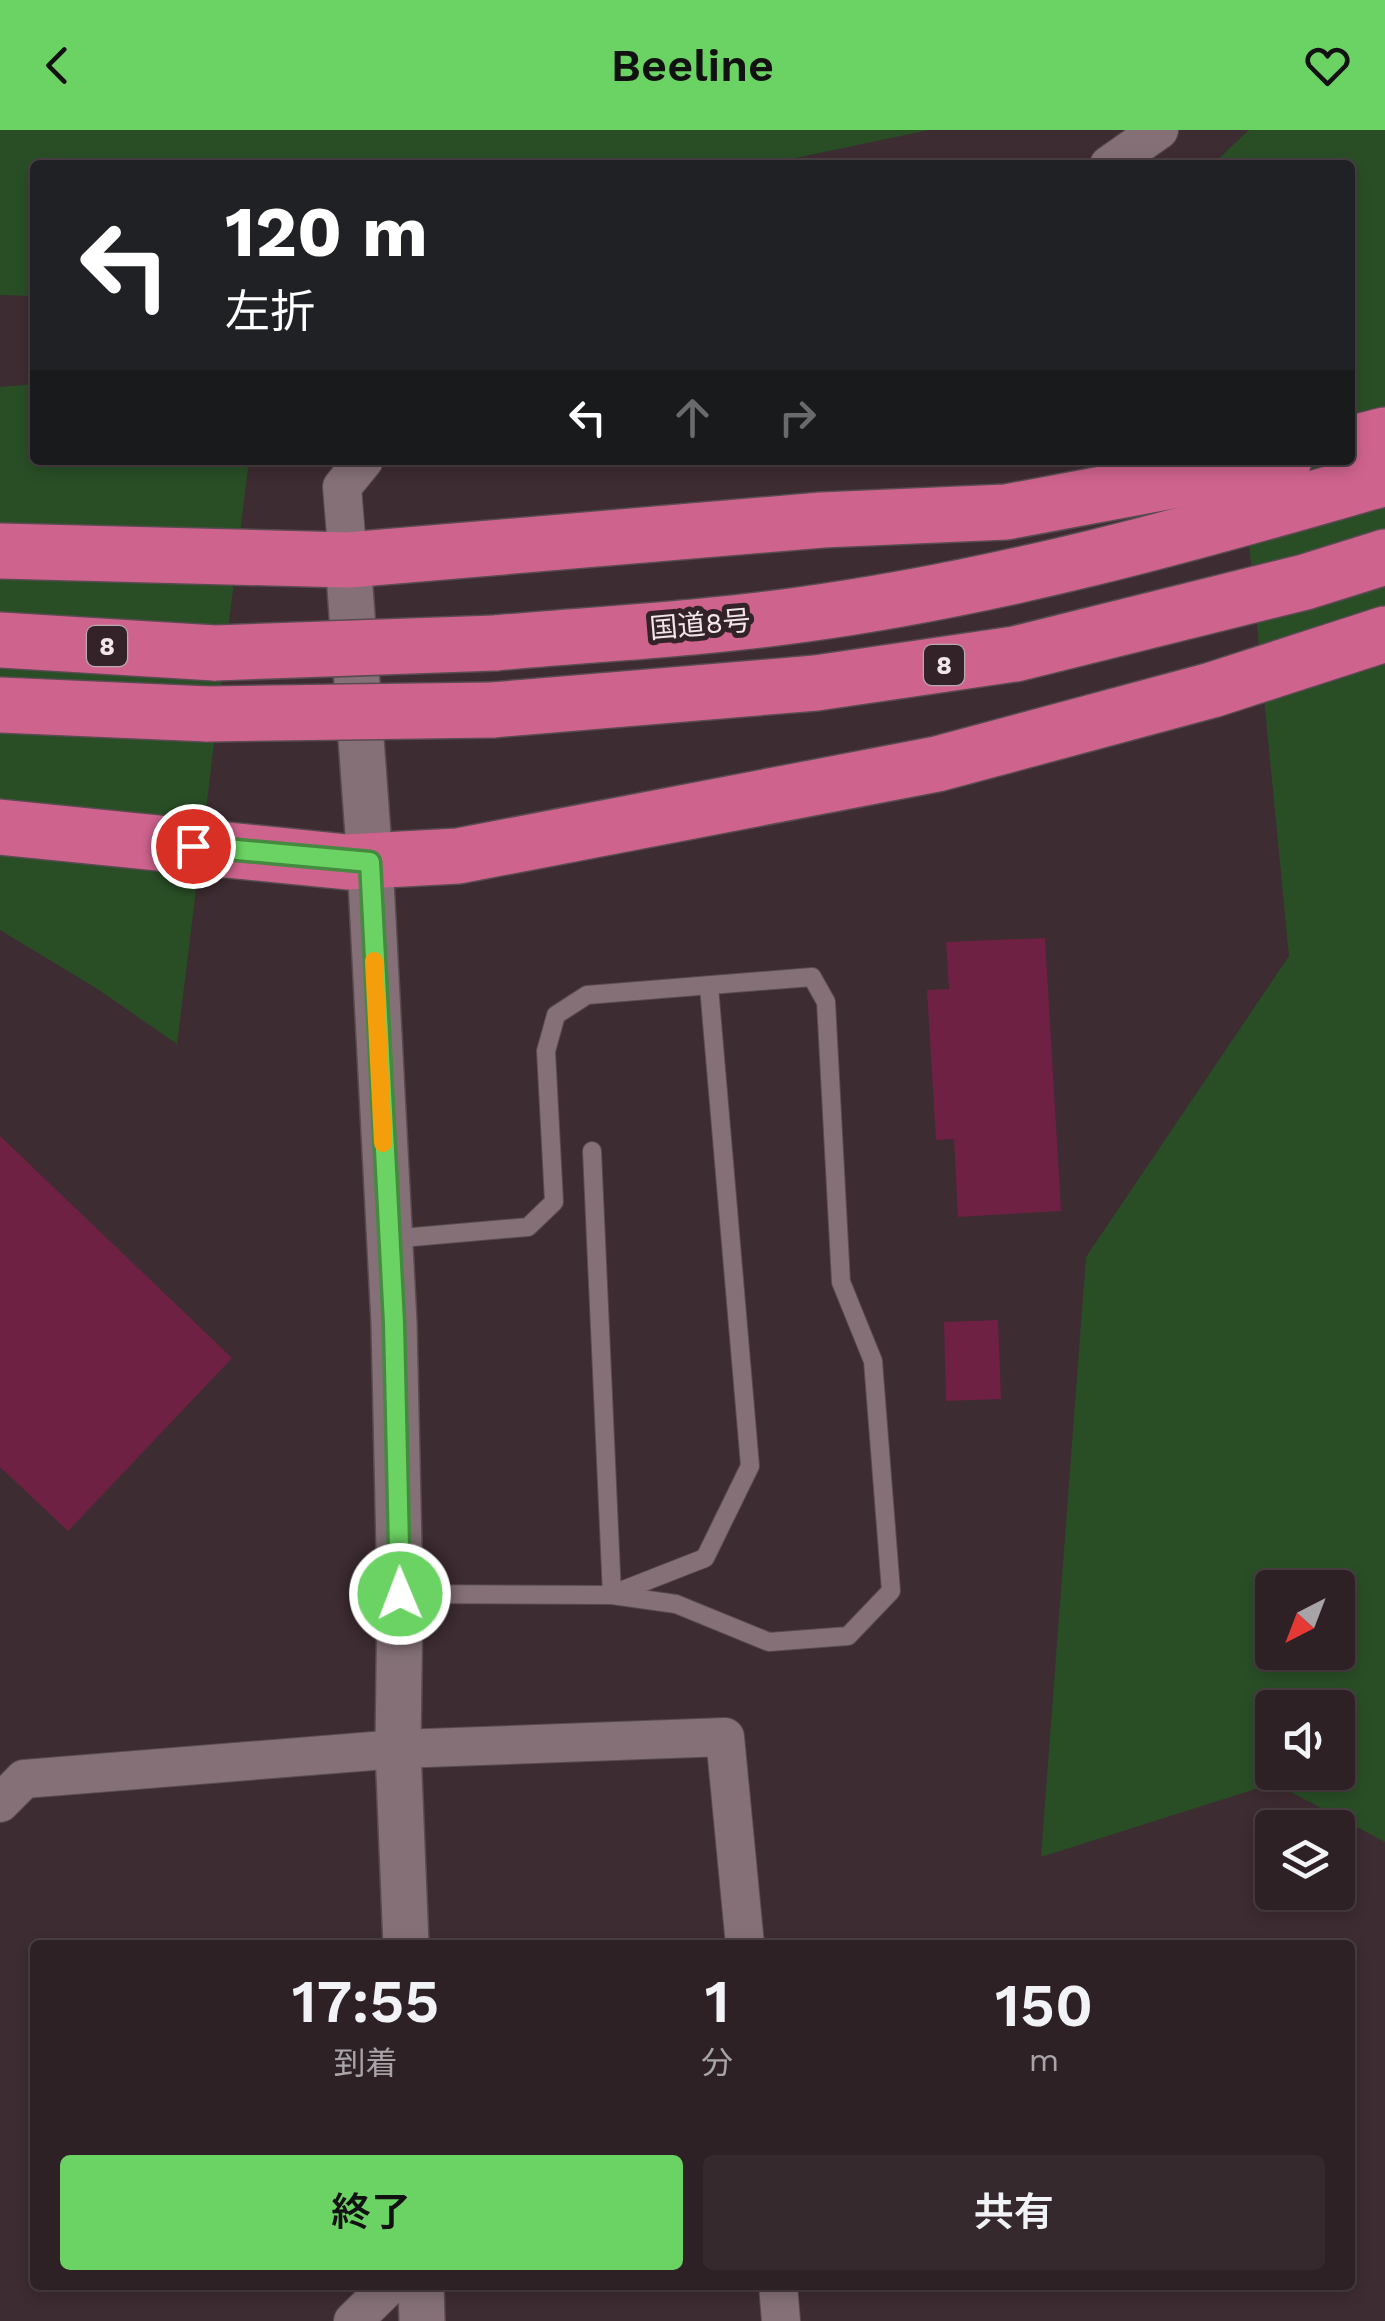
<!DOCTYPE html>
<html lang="ja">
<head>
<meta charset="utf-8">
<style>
  body { margin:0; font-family:"Work Sans","Noto Sans JP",sans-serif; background:#36292e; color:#f1f3f6; height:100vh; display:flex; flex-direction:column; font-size:38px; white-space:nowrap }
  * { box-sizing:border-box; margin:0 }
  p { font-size:32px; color:#a7a3a7 }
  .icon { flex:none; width:55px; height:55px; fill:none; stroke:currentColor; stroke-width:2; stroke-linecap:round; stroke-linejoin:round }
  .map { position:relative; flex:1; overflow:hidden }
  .details { position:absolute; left:30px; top:1810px; width:1325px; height:350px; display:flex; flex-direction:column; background:#2e2126; border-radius:10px; box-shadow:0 5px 15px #0003,0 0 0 2px #493e43 }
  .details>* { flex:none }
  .hud { position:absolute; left:30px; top:30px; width:1325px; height:305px; border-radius:10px; box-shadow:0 5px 15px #0003,0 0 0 2px #493e43; background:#202124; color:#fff; overflow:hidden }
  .needle { width:65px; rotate:222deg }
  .buttons { position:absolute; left:1255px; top:1440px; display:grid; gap:20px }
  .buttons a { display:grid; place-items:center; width:100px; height:100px; border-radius:10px; background:#2e2126; box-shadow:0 5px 15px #0003,0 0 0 2px #493e43; font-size:50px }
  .pin { position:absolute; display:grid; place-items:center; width:85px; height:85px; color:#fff; margin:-42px; border:5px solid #fff; border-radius:50%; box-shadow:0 2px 10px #0007 }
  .me { position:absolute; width:110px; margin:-55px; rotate:359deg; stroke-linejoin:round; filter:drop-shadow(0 0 8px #0008) }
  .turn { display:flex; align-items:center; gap:35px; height:210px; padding:0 30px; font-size:45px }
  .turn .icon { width:130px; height:130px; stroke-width:2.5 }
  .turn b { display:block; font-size:70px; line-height:85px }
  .lanes { display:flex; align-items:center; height:95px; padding:0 30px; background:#0003; justify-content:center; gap:50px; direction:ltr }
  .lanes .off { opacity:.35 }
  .eta { display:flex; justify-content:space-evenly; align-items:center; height:170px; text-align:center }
  .eta b { font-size:60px; font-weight:600; line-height:70px }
  .button { display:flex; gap:20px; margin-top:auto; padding:20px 30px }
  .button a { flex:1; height:115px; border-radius:10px; background:#6bd363; color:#111; font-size:40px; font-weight:600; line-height:115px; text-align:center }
  .button a+a { background:#36292e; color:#f1f3f6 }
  header { display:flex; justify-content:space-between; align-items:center; height:130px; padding:0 30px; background:#6bd363; color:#111; font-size:45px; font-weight:600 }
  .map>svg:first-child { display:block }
  .green { fill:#294e26; fill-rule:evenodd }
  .building { fill:#6f2143 }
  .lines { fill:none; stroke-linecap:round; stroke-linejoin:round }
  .service-casing { stroke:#594b50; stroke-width:20 }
  .minor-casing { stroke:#594b50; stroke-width:40 }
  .tertiary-casing { stroke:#594b50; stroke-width:48 }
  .trunk-casing { stroke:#594b50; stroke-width:58 }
  .service { stroke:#847076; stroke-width:18 }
  .minor { stroke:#847076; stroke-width:38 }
  .tertiary { stroke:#847076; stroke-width:45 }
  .trunk { stroke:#ce638e; stroke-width:55 }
  .trunk-bridge-casing { stroke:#594b50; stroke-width:58; stroke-linecap:butt }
  .trunk-bridge { stroke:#ce638e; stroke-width:55 }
  .route-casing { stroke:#468940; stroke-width:25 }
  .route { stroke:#6bd363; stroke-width:18 }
  .slow { stroke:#f59e0b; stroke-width:18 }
  .labels { text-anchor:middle; stroke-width:10; stroke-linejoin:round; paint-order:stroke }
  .shield { fill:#332328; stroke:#b8abaf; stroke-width:2.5 }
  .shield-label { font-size:25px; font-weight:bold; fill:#f1e5e9 }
  .street-label { font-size:28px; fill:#f1e5e9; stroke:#332328 }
</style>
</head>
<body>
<header><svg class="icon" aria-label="back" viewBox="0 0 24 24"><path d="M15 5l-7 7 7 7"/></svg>Beeline<svg class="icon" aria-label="heart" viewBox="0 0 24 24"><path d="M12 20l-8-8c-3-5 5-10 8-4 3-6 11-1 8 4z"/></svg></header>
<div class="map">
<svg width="1385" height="2191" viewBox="0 0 1385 2191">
  <rect width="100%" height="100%" fill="#3d2c32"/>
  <!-- green -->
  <g class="green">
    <polygon points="0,0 929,0 762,35 35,35 35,166 0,165"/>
    <path d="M 1249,0 L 1385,0 L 1385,1712 L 1274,1653 L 1041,1727 L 1086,1127 L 1289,826 L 1241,330 L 1350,330 L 1350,35 L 1212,35 ZM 1272,1458 L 1338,1458 L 1338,1522 L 1272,1522 ZM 1272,1578 L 1338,1578 L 1338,1642 L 1272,1642 Z"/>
    <polygon points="35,254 35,330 249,330 177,914 96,858 0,800 0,257"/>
  </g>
  <!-- building -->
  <g class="building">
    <polygon points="1045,808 1061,1081 958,1087 954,1009 936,1010 927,860 949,859 946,812"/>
    <polygon points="0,1006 232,1228 68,1401 0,1337"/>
    <polygon points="998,1190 1001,1269 946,1271 944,1192"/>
  </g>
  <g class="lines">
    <!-- service casing -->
    <g class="service-casing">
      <g id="service">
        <polyline points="592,1021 612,1465"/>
        <polyline points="390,1109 528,1097 554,1072 546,921 556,885 587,865 812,847 826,872 841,1152 873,1231 891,1461 848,1506 769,1512 676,1474 612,1465 400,1464"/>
        <polyline points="613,1464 705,1428 750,1336 709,857"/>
      </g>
    </g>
    <!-- minor casing -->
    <g class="minor-casing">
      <g id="minor">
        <polyline points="1109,35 1159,0"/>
        <polyline points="348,430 342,357 364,330"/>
        <polyline points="0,1673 24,1649 398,1619 725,1607 745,1815"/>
        <polyline points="778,2155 781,2191"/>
        <polyline points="353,2191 390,2155"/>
      </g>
    </g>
    <!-- tertiary casing -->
    <g class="tertiary-casing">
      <g id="tertiary">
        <polyline points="348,430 370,732 394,1193 400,1464 398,1619 406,1815"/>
        <polyline points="421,2155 422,2191"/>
      </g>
    </g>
    <!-- trunk casing -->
    <g class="trunk-casing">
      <g id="trunk">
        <polyline points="1350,314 1385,305"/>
        <polyline points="0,421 348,430 822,390 1006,382 1284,330"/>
        <polyline points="0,510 215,523"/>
        <path d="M 495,513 C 596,504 699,499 799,485 C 999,458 1192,404 1385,348"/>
        <polyline points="0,575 208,584"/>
        <polyline points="492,580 816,553 1015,524 1305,452 1385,427"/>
        <polyline points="0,697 347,732 458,726 937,634 1212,560 1385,504"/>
      </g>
    </g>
    <!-- service -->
    <use href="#service" class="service"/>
    <!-- minor -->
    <use href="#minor" class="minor"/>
    <!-- tertiary -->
    <use href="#tertiary" class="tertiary"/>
    <!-- trunk -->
    <use href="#trunk" class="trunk"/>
    <!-- trunk-bridge casing -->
    <g class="trunk-bridge-casing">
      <g id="trunk-bridge">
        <polyline points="215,523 495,513"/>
        <polyline points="208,584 492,580"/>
      </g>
    </g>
    <!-- trunk-bridge -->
    <use href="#trunk-bridge" class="trunk-bridge"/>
  </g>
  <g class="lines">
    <!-- route casing -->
    <g class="route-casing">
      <polyline id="route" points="193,716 370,732 394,1193 400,1464"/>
    </g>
    <!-- route -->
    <use href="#route" class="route"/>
    <!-- slow -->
    <polyline class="slow" points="374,831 383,1013"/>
  </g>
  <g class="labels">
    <!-- shield labels -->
    <g class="shield">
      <rect x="87" y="496" width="40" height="40" rx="8"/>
      <rect x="924" y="515" width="40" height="40" rx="8"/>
    </g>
    <g class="shield-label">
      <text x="107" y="525">8</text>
      <text x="944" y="544">8</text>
    </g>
    <!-- street labels -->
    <g class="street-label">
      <text transform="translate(700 494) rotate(-5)" y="10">国道8号</text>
    </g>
  </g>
</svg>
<div class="buttons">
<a><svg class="needle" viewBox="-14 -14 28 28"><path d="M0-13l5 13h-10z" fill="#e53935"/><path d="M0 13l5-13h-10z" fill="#a7a3a7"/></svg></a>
<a><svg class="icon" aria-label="sound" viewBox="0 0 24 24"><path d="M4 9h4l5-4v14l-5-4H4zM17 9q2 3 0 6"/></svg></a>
<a><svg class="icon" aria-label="layers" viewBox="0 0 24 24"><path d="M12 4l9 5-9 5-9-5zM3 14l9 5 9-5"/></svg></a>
</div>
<div class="pin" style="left:193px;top:716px;background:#d93025"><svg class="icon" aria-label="arrive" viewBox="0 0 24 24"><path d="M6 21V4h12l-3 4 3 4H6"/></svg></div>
<svg class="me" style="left:400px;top:1464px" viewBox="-20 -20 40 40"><circle r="17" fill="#6bd363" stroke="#fff" stroke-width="3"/><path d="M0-11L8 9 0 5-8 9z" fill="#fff"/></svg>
<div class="hud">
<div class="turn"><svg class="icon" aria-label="left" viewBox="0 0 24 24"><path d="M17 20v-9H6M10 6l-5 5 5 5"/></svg><div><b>120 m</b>左折</div></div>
<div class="lanes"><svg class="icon" aria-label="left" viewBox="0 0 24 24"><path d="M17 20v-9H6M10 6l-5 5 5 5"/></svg><svg class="icon off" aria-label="ahead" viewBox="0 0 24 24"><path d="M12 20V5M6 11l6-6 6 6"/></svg><svg class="icon off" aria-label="right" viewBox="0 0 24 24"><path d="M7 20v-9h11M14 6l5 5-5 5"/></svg></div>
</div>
<section class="details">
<div class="eta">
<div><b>17:55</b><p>到着</p></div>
<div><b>1</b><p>分</p></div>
<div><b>150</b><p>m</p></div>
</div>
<div class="button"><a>終了</a><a>共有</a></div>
</section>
</div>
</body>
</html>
